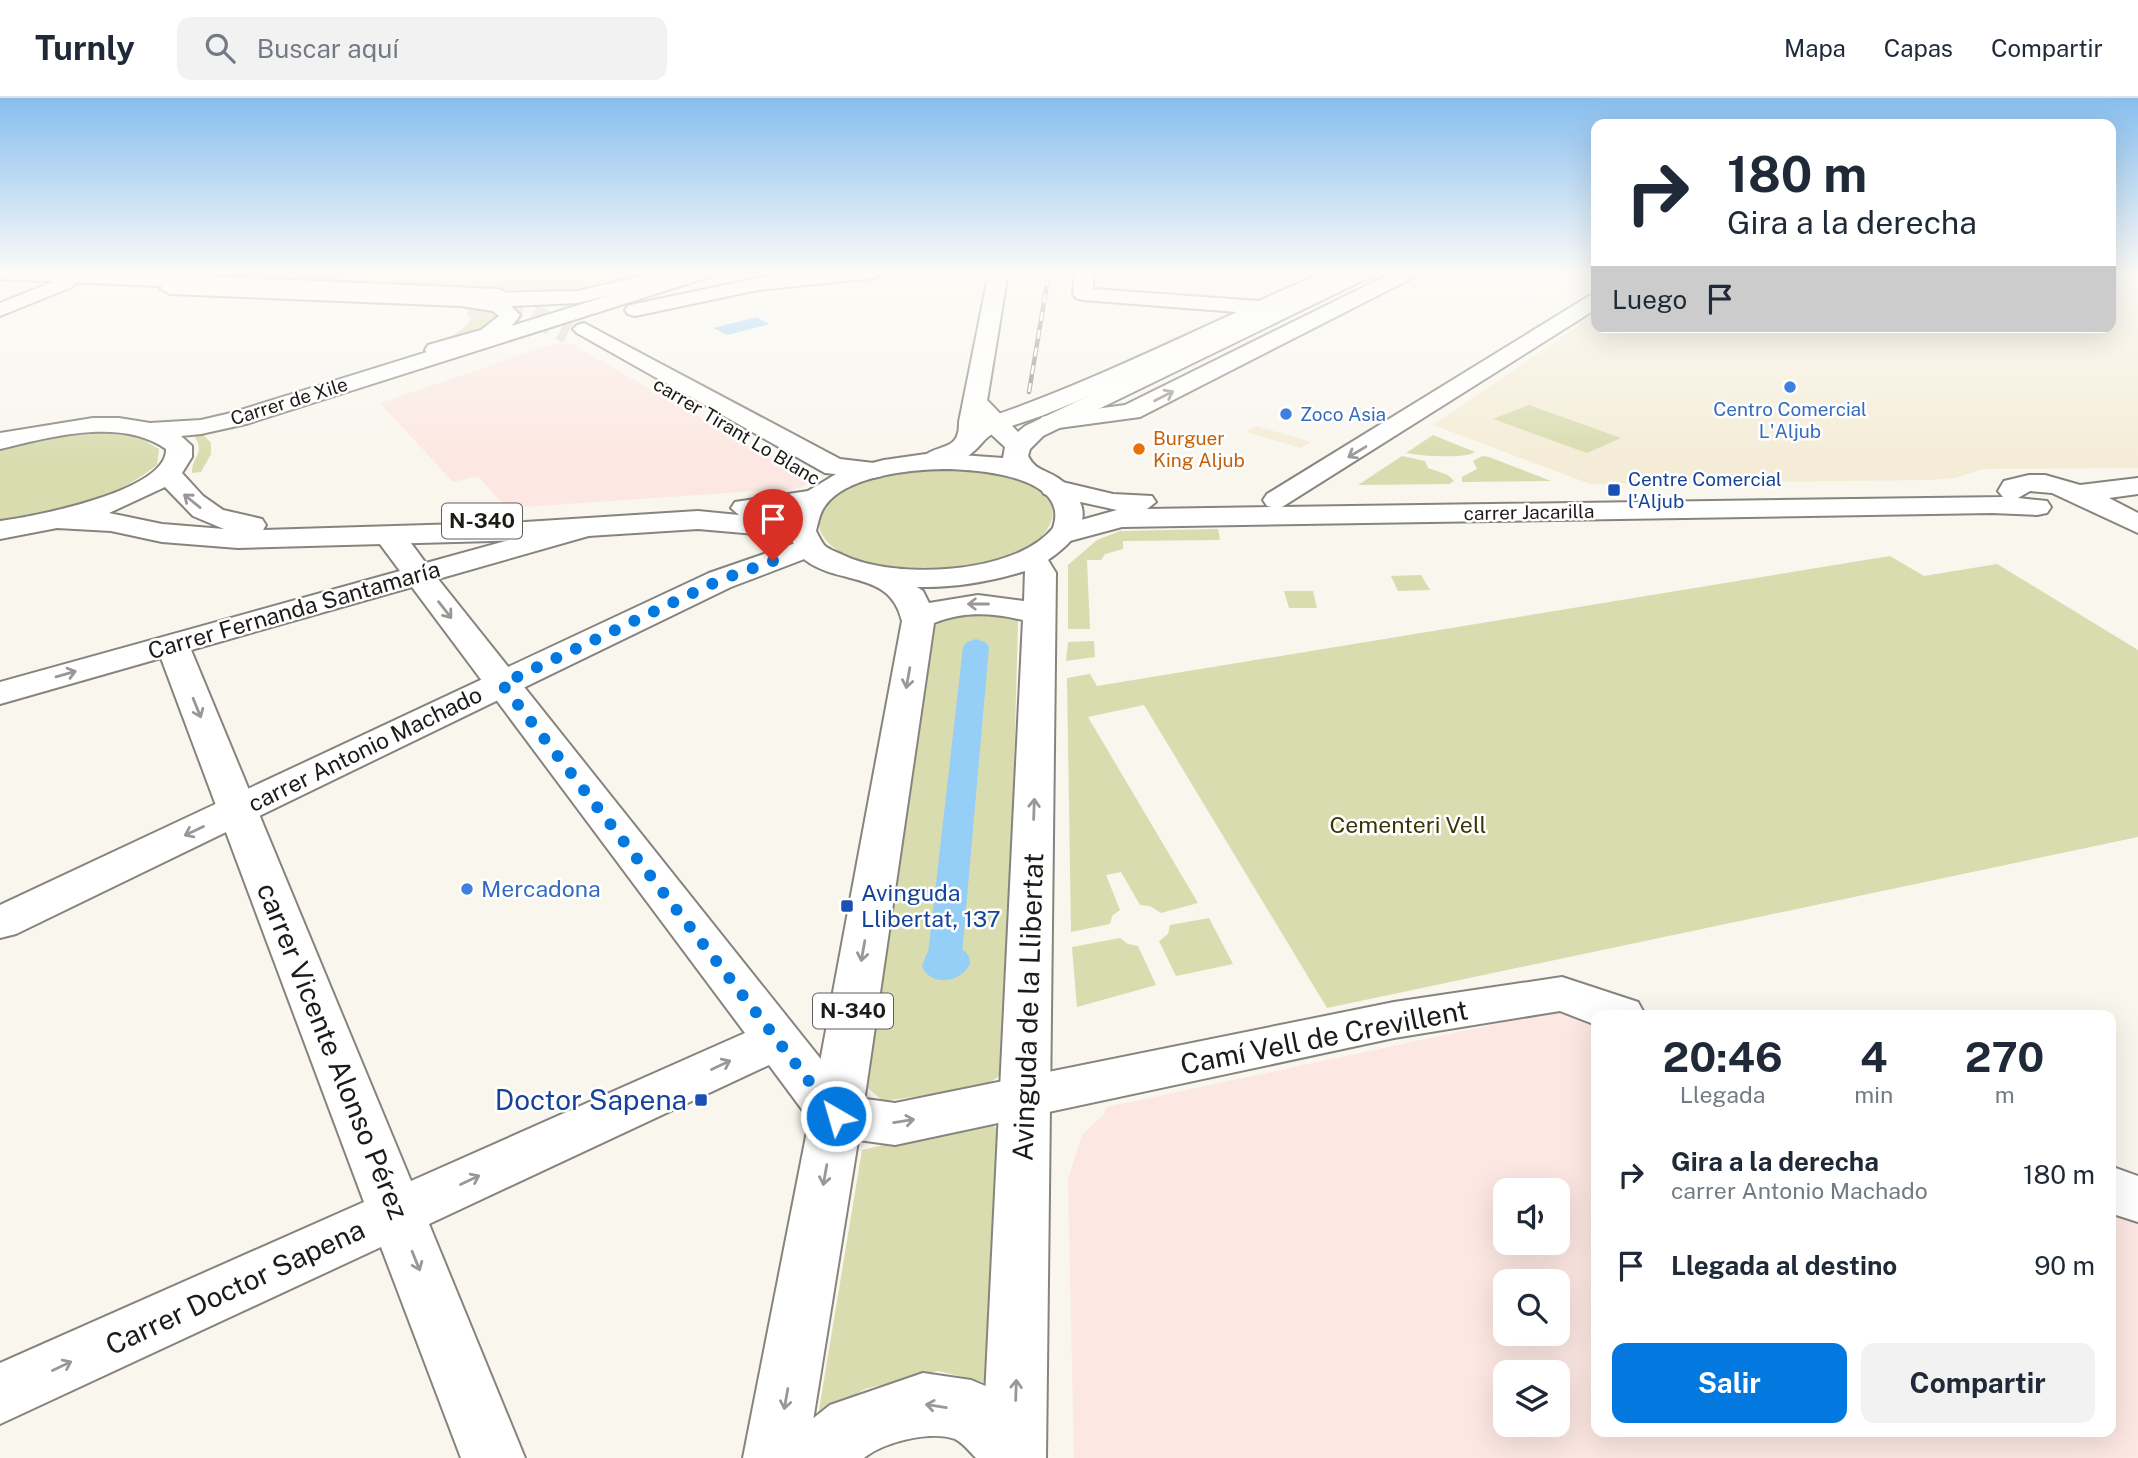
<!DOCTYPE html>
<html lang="es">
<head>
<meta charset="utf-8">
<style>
  body { margin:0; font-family:"Public Sans",sans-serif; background:#f2f2f3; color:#1f2937; height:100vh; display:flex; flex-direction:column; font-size:26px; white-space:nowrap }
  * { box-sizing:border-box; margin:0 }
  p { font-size:23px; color:#747a83 }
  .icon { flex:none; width:38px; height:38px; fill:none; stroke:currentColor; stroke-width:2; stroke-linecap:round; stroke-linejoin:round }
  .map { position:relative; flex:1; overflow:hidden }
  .side { position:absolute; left:1591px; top:912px; width:525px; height:427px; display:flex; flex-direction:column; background:#fff; border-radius:14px; box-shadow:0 7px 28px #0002 }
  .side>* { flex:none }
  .top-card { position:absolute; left:1591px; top:21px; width:525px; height:214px; border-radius:14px; box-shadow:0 7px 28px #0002; background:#fff; color:#1f2937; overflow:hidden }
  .controls { position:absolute; left:1493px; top:1080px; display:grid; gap:14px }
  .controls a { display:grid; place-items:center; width:77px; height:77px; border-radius:14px; background:#fff; box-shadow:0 7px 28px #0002; font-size:35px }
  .pin { position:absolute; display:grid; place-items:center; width:60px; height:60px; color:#fff; margin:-72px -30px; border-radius:50% 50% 50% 0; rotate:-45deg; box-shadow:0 0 7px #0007 }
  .pin .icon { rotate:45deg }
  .me { position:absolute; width:77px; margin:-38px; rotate:322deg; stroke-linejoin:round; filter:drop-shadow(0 0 5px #0008) }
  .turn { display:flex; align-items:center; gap:24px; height:147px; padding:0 21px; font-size:32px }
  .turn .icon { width:91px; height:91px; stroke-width:2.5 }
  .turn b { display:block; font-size:49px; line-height:60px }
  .then { display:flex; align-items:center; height:66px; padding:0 21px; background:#0003; gap:14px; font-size:26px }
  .eta { display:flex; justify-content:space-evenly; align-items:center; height:119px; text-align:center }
  .eta b { font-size:42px; font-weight:700; line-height:49px }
  .primary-button { display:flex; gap:14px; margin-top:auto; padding:14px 21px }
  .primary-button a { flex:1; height:80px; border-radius:14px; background:#0378df; color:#fff; font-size:28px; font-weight:700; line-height:80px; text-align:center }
  .primary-button a+a { background:#f2f2f3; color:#1f2937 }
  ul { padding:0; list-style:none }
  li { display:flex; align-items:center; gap:21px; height:91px; padding:0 21px }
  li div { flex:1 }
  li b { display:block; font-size:26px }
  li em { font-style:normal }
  header { display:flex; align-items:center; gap:42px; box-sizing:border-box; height:98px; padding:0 35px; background:#fff; border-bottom:2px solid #e0e1e3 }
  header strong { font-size:33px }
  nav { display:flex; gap:38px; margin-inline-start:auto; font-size:24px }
  .search { width:490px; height:63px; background:#f2f2f3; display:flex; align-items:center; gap:18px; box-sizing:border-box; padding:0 24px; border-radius:14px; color:#747a83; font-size:26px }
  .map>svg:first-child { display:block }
  .commercial { fill:#f4ecd6 }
  .education { fill:#fce7e2; fill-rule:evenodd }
  .green { fill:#d8dcae }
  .water { fill:#95cef7 }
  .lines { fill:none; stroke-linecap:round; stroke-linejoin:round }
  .canal { fill:#95cef7; fill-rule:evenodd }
  .major-tunnel { stroke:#d8d5ce; stroke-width:22; stroke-dasharray:22 10; stroke-linecap:butt }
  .minor-casing { stroke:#87847e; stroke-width:4 }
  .major-casing { stroke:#87847e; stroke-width:4 }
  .highway-casing { stroke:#87847e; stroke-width:4 }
  .minor { fill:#fff; fill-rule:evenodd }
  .major { fill:#fff; fill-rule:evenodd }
  .highway { fill:#fff; fill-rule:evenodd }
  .rail-casing { stroke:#898781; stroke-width:4.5 }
  .rail { stroke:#fff; stroke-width:2.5; stroke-dasharray:9; stroke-linecap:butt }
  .oneway { stroke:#999897 }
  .route { stroke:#0378df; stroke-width:12; stroke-dasharray:0 21.6 }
  .shop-dot { fill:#3f7fe0; stroke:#fff; stroke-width:2.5 }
  .food-dot { fill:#e8710a; stroke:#fff; stroke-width:2.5 }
  .transit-dot { fill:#1a4fb4; stroke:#fff; stroke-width:2.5 }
  .labels { text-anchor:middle; stroke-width:5; stroke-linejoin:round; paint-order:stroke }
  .far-street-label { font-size:19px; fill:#1c1b18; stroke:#fff }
  .far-shop-label { font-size:19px; fill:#366cbe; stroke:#fff }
  .far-food-label { font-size:19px; fill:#c56008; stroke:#fff; text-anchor:start }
  .far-transit-label { font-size:19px; fill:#164399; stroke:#fff; text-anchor:start }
  .shield { fill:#fff; stroke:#605f5d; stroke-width:2 }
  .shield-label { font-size:21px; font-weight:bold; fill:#1c1b18 }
  .street-label { font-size:23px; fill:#1c1b18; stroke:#fff }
  .park-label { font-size:23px; fill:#353704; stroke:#fff }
  .shop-label { font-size:23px; fill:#366cbe; stroke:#fff; text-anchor:start }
  .transit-label { font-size:23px; fill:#164399; stroke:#fff; text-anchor:start }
  .near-street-label { font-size:28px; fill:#1c1b18; stroke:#fff }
  .near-transit-label { font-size:28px; fill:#164399; stroke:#fff; text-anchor:end }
</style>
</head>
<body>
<header>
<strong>Turnly</strong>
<div class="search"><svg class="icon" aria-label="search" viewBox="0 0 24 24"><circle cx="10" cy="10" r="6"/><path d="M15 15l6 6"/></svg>Buscar aquí</div>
<nav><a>Mapa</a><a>Capas</a><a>Compartir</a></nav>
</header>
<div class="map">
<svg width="2138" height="1360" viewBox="0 0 2138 1360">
  <rect width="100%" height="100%" fill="#f9f6ee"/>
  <!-- commercial -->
  <g class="commercial">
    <polygon points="2111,174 2138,174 2138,370 1983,371 1955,380 1929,382 1590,386 1433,327 1578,228 1579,202 1596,192 1596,229 2110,229"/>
    <polygon points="1256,328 1311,344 1301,350 1246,334"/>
  </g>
  <!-- education -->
  <g class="education">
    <polygon points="553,246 572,246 810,383 802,390 507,410 478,378 453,384 380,305"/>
    <path d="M 1561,912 L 1596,925 L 1596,1334 L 2110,1334 L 2111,1115 L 2138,1125 L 2138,1360 L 1074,1360 L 1068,1082 L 1082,1037 L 1103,1017 L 1107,1009 ZM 1505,1092 L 1558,1092 L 1558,1144 L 1505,1144 ZM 1505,1183 L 1558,1183 L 1558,1236 L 1505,1236 ZM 1505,1274 L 1558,1274 L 1558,1326 L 1505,1326 Z"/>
  </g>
  <!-- green -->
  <g class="green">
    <path d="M 133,174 L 621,174 C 599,190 573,191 546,193 Z"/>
    <polygon points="488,214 499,216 499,221 489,231 433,246 457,235 467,227 473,217"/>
    <polygon points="1529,307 1621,340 1587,355 1493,321"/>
    <path d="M 201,334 L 211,345 L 211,356 L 201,374 L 192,375 C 192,356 207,357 193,336 Z"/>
    <path d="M 105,335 L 140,340 L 159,351 L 157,367 C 111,403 57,417 0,425 L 0,349 L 59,338 Z"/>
    <path d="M 1433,337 L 1475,354 C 1467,361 1419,358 1406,355 Z"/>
    <polygon points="1402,358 1425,363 1428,370 1448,377 1454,383 1449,386 1358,387"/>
    <polygon points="1482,358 1489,359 1551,383 1462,384 1462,379 1477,371 1473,363"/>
    <path d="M 912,371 C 935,371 959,368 982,371 C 1006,374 1066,392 1050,426 C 1041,447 1014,458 994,463 C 949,475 895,478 852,460 C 838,454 821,443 819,427 C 815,388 885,377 912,371 Z"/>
    <polygon points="1218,431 1220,442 1123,443 1123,451 1105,456 1101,462 1087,462 1090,531 1068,531 1068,467 1097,442 1120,433"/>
    <polygon points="1890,458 1924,478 1997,466 2138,552 2138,739 1327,910 1144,607 1088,619 1198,805 1161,815 1150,808 1140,807 1121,774 1106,777 1120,812 1112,818 1110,826 1071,834 1067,580 1090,576 1097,588"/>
    <polygon points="1421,477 1430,492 1398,493 1391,478"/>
    <polygon points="1284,493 1313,493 1317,510 1289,510"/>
    <polygon points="944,513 1006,513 1018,523 1006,973 984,989 883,1003 863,986 935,521"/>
    <polygon points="1094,543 1095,559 1066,563 1068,544"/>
    <polygon points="1209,820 1233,866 1176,878 1159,843 1168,836 1170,827"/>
    <polygon points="1120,840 1128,846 1138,848 1156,887 1077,909 1072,849"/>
    <polygon points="987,1023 1001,1034 988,1285 938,1273 865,1291 818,1318 862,1052"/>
  </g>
  <!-- water -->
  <g class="water">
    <polygon points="756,219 770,226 727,237 713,230"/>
    <path d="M 949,847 C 960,849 970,853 970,866 C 961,885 930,889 922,868 L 927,855 Z"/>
  </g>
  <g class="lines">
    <!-- canal -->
    <polygon class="canal" points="976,541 985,544 989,549 962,856 957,865 945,868 933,865 928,856 963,549 967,544"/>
    <!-- major-tunnel -->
    <polyline class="major-tunnel" points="469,208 531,216 568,235"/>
    <!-- minor casing -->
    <g class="minor-casing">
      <g id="minor">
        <path d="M 658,174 L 692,174 L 690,178 L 577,205 L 511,208 L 520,217 C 503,246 467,251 436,259 L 428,257 L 425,252 L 428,247 L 481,232 L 499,218 L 493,213 L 461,208 L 170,196 L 160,190 L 170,184 L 473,198 L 481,195 L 577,193 Z"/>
        <polygon points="818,174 884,174 875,180 758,192 635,218 628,216 625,212 628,208 635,206 758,180"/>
        <path d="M 989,174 L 1008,174 L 984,321 C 1071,292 1153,252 1237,214 L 1083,202 L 1076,200 L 1073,196 L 1075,174 L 1094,174 L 1093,191 L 1259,203 L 1323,174 L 1348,174 L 1346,178 C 1248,224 1151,274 1051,314 C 1035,321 1018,325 1001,332 C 983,339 985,344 973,354 C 962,364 938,372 924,369 L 920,363 C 934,343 960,357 959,324 Z"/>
        <polygon points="1394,174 1418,174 1416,178 1140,319 1051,331 1042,329 1039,324 1042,319 1051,317 1125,307"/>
        <polygon points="65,179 72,181 75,185 72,189 0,218 0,205"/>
        <polygon points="1596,196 1596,211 1282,409 2003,399 1998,393 2004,383 2029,377 2045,377 2080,387 2138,380 2138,396 2109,400 2138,415 2138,435 2052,395 2030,393 2018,400 2047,403 2051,409 2047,415 2037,417 1992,415 1122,429 1066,444 1056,441 1051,435 1056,429 1117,412 1044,396 1040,390 1044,384 1054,382 1113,396 1152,398 1156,404 1147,411 1272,409 1267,408 1263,402 1267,396 1589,198"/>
        <path d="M 589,420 L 599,423 L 603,429 L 599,435 L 438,481 L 851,999 L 895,1005 L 1394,904 L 1562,879 L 1638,904 L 1645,917 L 1596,917 L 1596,927 L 1560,913 L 1394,940 L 895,1047 L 836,1039 L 818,1033 L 769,967 L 429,1126 L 525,1360 L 461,1360 L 381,1149 L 0,1326 L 0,1265 L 364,1104 L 161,560 L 0,606 L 0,584 L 400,473 L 374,438 L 379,432 C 403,426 412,448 426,465 ZM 412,489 L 745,935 L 411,1083 L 191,552 Z"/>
        <polygon points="2110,1068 2138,1078 2138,1124 2110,1115"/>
        <path d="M 923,1275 L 971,1282 L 993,1291 L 1037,1328 L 1046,1351 L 1042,1360 L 976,1360 C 970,1354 963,1345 955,1341 C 931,1332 883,1344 864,1360 L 783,1360 L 792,1337 L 830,1307 Z"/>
      </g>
    </g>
    <!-- major casing -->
    <g class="major-casing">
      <g id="major">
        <polygon points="0,174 110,174 497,191 504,193 507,197 504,201 497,203 0,181"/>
        <polygon points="584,225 840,361 882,366 886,372 882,378 873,380 825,375 577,235 573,231 577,227"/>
        <polygon points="810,440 820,443 825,449 820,455 731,489 16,836 0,840 0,807 709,475"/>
      </g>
    </g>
    <!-- highway casing -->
    <g class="highway-casing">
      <path id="highway" d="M 685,174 L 714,174 L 712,178 L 246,326 L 201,336 L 181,338 L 192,348 L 192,359 L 182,375 L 203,398 L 223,412 L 262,421 L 266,427 L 263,432 L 525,424 L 698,413 L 739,417 L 731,410 L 735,404 L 808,393 L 841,373 L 884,362 L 933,355 L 1003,360 L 1005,349 L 981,327 L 964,304 L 968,299 L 976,297 L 984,299 L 1018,334 L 1025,328 L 1350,174 L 1374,174 L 1372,178 L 1043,338 L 1030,351 L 1028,358 C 1036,373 1045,371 1058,380 C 1100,410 1083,438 1048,462 L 1056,475 L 1046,1360 L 982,1360 L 1023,522 C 993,515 964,513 934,525 L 862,1018 L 807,1360 L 743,1360 L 810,1018 L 902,523 C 890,472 840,488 805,462 C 799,457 794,446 790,439 L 698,431 L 525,442 L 238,450 L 162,444 L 111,433 L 57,430 L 0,441 L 0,423 C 33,419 168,393 166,351 C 121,319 50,339 0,351 L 0,335 L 93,320 L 119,320 L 150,325 L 201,322 L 231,315 ZM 948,371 C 979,372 1071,378 1053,430 C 1015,477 894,482 843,457 C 837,454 829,452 824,447 C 821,443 818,437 816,433 C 818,425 820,414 825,408 C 847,377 914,371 948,371 ZM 165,389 L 193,418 L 224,431 L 162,426 L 109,415 ZM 795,412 L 791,421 L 752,418 ZM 1025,473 L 1024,503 L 978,497 L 929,505 L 923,493 L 917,489 C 954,490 989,484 1025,473 Z"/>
    </g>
    <!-- minor -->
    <use href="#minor" class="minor"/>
    <!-- major -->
    <use href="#major" class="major"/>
    <!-- highway -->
    <use href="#highway" class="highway"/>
    <!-- rail casing -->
    <g class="rail-casing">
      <polyline id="rail" points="1029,294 1049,174"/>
    </g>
    <!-- rail -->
    <use href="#rail" class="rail"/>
  </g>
  <!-- one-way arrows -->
  <defs><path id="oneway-shaft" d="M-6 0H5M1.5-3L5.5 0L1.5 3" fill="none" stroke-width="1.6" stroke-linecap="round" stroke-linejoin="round" transform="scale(1.75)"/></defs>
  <g class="oneway">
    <use href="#oneway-shaft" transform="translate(1164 298) rotate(-27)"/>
    <use href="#oneway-shaft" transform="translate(1357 354) rotate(149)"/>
    <use href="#oneway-shaft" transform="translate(192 403) rotate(-141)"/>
    <use href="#oneway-shaft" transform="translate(978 506) rotate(-180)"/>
    <use href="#oneway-shaft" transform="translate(445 512) rotate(52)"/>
    <use href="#oneway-shaft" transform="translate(66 576) rotate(-16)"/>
    <use href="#oneway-shaft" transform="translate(908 580) rotate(100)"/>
    <use href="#oneway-shaft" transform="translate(197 610) rotate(68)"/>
    <use href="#oneway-shaft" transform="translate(1034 711) rotate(-88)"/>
    <use href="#oneway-shaft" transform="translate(194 733) rotate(155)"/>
    <use href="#oneway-shaft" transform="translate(863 853) rotate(100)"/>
    <use href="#oneway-shaft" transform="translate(721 967) rotate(-25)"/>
    <use href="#oneway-shaft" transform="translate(904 1023) rotate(-9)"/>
    <use href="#oneway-shaft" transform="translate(825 1077) rotate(100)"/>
    <use href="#oneway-shaft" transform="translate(470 1082) rotate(-25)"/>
    <use href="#oneway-shaft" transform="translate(416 1163) rotate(68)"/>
    <use href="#oneway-shaft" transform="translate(62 1268) rotate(-25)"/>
    <use href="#oneway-shaft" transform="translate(1016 1292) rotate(-88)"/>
    <use href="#oneway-shaft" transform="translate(786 1301) rotate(100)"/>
    <use href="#oneway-shaft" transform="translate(936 1308) rotate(-171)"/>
  </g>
  <!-- sky -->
  <linearGradient id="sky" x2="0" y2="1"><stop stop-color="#87beee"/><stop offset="0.48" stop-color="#fcfbf7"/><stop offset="1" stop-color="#fcfbf7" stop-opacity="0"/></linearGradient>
  <rect width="2138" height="364" fill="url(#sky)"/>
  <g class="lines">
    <!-- route -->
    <polyline class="route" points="773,463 720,482 502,586 836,1018"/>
  </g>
  <!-- markers -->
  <g class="shop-dot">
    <circle cx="1790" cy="289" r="7"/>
    <circle cx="1286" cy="316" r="7"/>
    <circle cx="467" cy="791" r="7"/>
  </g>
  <circle class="food-dot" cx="1139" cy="351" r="7"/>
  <g class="transit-dot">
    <rect x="1607" y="385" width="14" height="14" rx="3.5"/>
    <rect x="840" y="801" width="14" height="14" rx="3.5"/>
    <rect x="694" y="995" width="14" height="14" rx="3.5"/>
  </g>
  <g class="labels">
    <!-- far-street labels -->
    <g class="far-street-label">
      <text transform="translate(289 303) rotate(-17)" y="7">Carrer de Xile</text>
      <text transform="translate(737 333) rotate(31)" y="7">carrer Tirant Lo Blanc</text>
      <text transform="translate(1529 414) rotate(-1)" y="7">carrer Jacarilla</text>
    </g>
    <!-- far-shop labels -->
    <g class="far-shop-label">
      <text x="1790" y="318">Centro Comercial<tspan x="1790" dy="22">L'Aljub</tspan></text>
      <text x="1300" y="323" text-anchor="start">Zoco Asia</text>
    </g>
    <!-- far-food labels -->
    <g class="far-food-label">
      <text x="1153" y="347">Burguer<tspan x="1153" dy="22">King Aljub</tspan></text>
    </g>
    <!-- far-transit labels -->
    <g class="far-transit-label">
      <text x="1628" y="388">Centre Comercial<tspan x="1628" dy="22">l'Aljub</tspan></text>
    </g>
    <!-- shield labels -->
    <g class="shield">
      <rect x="442" y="405.5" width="80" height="35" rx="5"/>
      <rect x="813" y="895.5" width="80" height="35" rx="5"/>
    </g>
    <g class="shield-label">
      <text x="482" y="430">N-340</text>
      <text x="853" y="920">N-340</text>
    </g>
    <!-- street labels -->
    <g class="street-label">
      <text transform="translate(294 512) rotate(-16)" y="8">Carrer Fernanda Santamaría</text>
      <text transform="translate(365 651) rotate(-26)" y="8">carrer Antonio Machado</text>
    </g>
    <!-- park labels -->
    <g class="park-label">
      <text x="1408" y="735">Cementeri Vell</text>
    </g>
    <!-- shop labels -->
    <g class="shop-label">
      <text x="481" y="799">Mercadona</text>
    </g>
    <!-- transit labels -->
    <g class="transit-label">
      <text x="861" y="803">Avinguda<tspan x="861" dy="26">Llibertat, 137</tspan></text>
    </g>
    <!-- near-street labels -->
    <g class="near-street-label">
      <text transform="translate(1028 909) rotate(-88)" y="10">Avinguda de la Llibertat</text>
      <text transform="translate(1324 939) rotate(-11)" y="10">Camí Vell de Crevillent</text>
      <text transform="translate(333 953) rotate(68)" y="10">carrer Vicente Alonso Pérez</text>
      <text transform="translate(235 1189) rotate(-25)" y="10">Carrer Doctor Sapena</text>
    </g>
    <!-- near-transit labels -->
    <g class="near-transit-label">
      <text x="687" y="1012">Doctor Sapena</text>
    </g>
  </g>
</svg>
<div class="controls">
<a><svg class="icon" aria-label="sound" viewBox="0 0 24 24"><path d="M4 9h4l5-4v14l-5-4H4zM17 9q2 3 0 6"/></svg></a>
<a><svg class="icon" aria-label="search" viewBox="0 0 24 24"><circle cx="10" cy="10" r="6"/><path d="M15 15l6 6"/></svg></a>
<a><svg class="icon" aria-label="layers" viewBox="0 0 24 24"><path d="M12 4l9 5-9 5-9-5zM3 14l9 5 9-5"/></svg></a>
</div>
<div class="pin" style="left:773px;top:463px;background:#d93025"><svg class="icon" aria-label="arrive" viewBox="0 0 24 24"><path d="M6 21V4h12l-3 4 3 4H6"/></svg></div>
<svg class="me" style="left:836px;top:1018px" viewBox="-20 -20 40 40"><circle r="17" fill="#0378df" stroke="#fff" stroke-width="3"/><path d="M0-11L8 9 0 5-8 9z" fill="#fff"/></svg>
<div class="top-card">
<div class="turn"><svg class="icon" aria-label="right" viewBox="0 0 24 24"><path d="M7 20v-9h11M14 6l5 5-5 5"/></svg><div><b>180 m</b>Gira a la derecha</div></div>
<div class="then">Luego<svg class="icon" aria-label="arrive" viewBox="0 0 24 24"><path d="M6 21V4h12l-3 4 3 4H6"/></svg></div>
</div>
<section class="side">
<div class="eta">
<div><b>20:46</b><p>Llegada</p></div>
<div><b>4</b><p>min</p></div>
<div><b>270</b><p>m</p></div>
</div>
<ul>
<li><svg class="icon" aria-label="right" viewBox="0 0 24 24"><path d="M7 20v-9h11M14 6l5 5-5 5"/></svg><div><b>Gira a la derecha</b><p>carrer Antonio Machado</p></div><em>180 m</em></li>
<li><svg class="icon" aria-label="arrive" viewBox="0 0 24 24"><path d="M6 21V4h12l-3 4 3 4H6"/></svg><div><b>Llegada al destino</b></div><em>90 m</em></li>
</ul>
<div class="primary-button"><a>Salir</a><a>Compartir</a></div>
</section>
</div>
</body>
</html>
